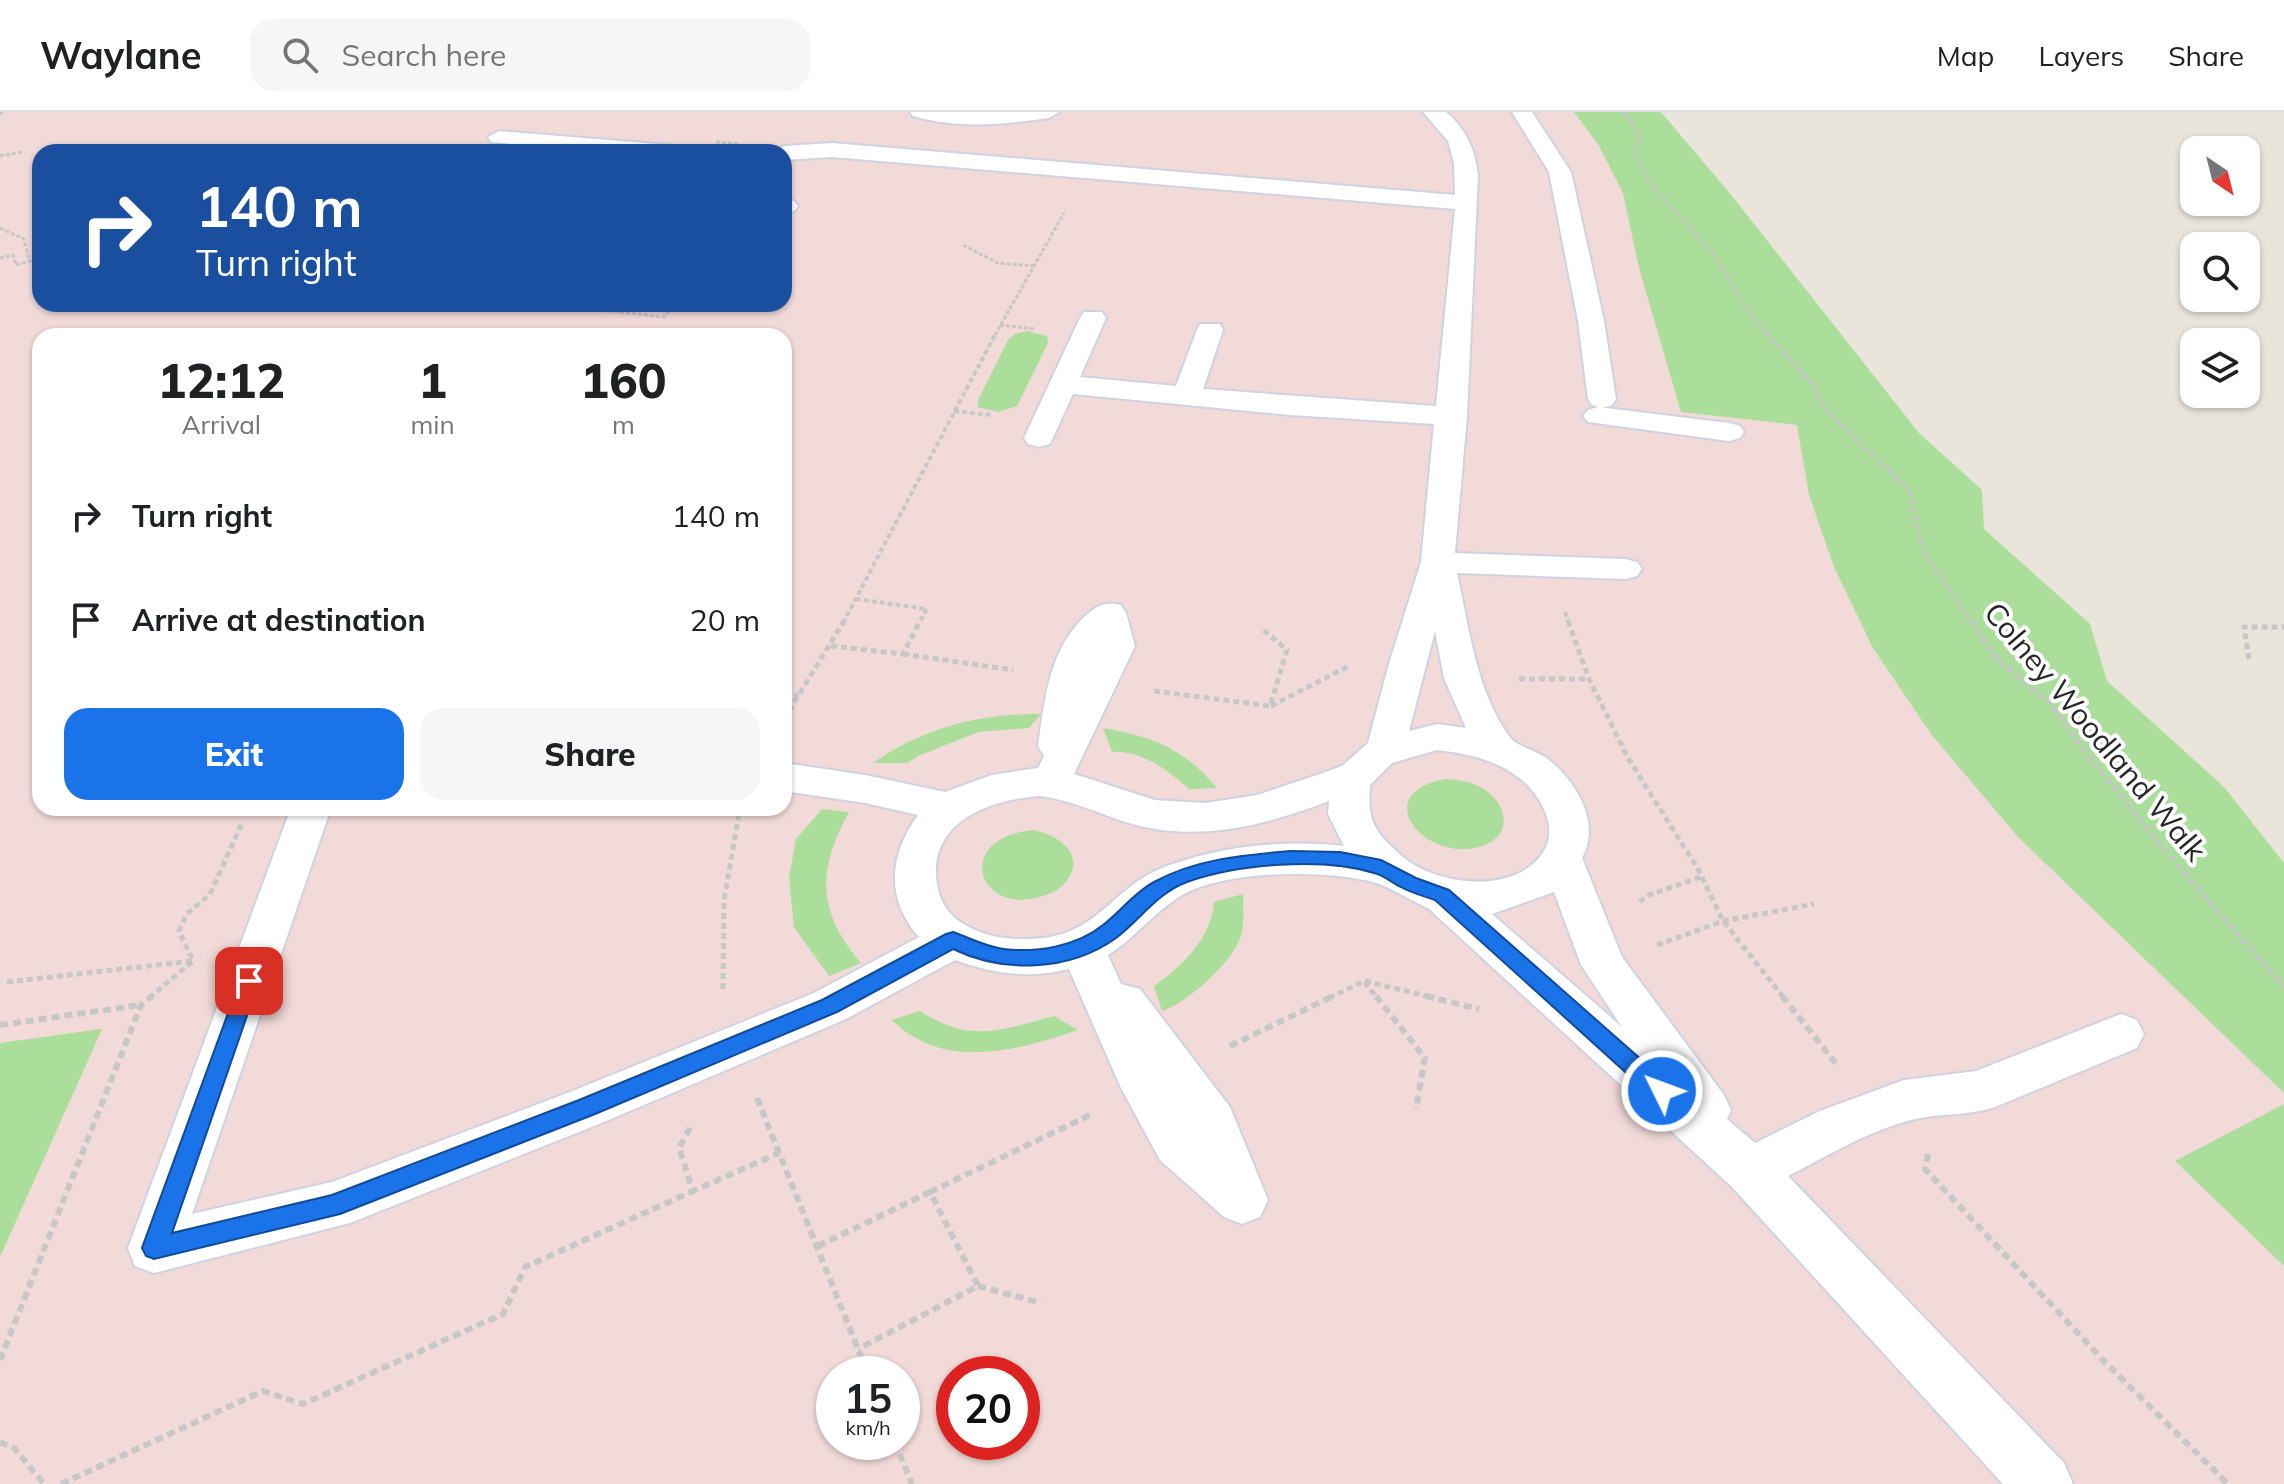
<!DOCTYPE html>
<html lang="en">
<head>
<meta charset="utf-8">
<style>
  body { margin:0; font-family:Mulish,sans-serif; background:#f6f6f6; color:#202124; height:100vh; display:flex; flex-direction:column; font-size:30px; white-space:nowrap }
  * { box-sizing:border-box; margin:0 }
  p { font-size:26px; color:#757577 }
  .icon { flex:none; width:44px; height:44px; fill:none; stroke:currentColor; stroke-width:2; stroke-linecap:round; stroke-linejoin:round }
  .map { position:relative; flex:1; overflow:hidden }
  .side { position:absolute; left:32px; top:216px; width:760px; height:488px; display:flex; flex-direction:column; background:#fff; border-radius:24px; box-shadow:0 2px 6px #0004 }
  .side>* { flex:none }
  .top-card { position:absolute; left:32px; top:32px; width:760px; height:168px; border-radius:24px; box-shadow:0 2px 6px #0004; background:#1a4fa0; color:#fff; overflow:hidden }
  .needle { width:52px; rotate:145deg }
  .tools { position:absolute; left:2180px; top:24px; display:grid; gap:16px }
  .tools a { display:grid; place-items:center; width:80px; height:80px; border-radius:16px; background:#fff; box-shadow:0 2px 6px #0004; font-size:40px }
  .speed { position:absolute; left:816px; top:1244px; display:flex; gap:16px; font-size:40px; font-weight:700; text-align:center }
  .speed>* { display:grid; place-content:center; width:104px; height:104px; border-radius:50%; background:#fff; box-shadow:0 2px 6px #0004; line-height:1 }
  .speed small { font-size:20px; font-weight:400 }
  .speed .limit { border:12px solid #d22; background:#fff; color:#111 }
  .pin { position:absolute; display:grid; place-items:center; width:68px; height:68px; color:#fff; margin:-34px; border-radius:16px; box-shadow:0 4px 12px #0006 }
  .me { position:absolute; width:88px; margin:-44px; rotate:312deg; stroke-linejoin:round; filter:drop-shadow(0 0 6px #0008) }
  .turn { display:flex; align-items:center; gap:28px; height:168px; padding:0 32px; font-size:36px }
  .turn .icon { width:104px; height:104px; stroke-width:2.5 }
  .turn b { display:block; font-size:56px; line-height:68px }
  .eta { display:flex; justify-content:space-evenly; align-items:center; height:136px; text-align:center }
  .eta b { font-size:48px; font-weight:800; line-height:56px }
  .button { display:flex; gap:16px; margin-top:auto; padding:16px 32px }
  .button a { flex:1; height:92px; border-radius:24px; background:#1a73e8; color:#fff; font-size:32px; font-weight:800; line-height:92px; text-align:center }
  .button a+a { background:#f6f6f6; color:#202124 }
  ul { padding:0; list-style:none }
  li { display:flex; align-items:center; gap:24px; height:104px; padding:0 32px }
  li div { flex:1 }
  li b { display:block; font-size:30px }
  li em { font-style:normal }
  header { display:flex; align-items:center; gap:48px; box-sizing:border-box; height:112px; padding:0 40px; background:#fff; border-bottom:2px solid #e0e0e0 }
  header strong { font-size:38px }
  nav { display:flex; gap:44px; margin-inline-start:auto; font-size:28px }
  .search { width:560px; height:72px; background:#f6f6f6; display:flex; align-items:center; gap:20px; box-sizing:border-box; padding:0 28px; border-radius:24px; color:#757577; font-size:30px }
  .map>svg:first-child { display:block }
  .medical { fill:#f1dad8; fill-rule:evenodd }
  .green { fill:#aade9a }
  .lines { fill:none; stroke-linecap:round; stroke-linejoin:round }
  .lane-casing { stroke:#d0d2e1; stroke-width:4 }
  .path-far3 { stroke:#c7c7c7; stroke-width:3; stroke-dasharray:4 2; stroke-linecap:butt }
  .path-far2 { stroke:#c7c7c7; stroke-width:4; stroke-dasharray:5 3; stroke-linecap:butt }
  .path-far1 { stroke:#c7c7c7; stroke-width:5; stroke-dasharray:6 4; stroke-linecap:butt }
  .path { stroke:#c7c7c7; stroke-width:6; stroke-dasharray:8 5; stroke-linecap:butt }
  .lane { fill:#fff; fill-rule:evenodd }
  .route { fill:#1a73e8; stroke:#114b97; stroke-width:2 }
  .labels { text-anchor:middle; stroke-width:8; stroke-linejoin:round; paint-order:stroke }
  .street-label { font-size:30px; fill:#282828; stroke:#fff }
</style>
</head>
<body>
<header>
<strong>Waylane</strong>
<div class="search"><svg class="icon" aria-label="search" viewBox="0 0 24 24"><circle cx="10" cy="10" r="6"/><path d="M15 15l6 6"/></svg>Search here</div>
<nav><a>Map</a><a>Layers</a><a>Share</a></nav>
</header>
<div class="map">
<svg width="2284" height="1372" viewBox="0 0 2284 1372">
  <rect width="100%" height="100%" fill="#eae5db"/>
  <!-- medical -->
  <path class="medical" d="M 0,0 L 1598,0 L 2284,936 L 2284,1372 L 0,1372 ZM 40,40 L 784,40 L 784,192 L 40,192 ZM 40,224 L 784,224 L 784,696 L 40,696 ZM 834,1262 L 902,1262 L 902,1330 L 834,1330 ZM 954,1262 L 1022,1262 L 1022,1330 L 954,1330 Z"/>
  <!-- green -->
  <g class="green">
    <polygon points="1574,0 1661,0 1732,84 1919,321 1982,378 1984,417 2090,512 2107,569 2224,675 2284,751 2284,981 2018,725 1931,622 1873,536 1834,455 1809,383 1797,313 1681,300 1639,156 1623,81 1598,32"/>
    <polygon points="1027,219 1047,224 1048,231 1017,294 998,300 978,295 978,288 1008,228 1015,222"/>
    <path d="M 1041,602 L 1029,616 L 978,620 L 918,644 L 907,651 L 873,651 C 923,616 980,601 1041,602 Z"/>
    <path d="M 1103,616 C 1154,625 1183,636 1217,676 L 1189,677 C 1168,658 1141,638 1112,640 Z"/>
    <path d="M 1445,667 C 1455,668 1466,668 1476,673 C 1505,685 1518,722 1482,734 C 1427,753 1366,682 1445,667 Z"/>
    <path d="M 822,697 L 849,700 C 817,758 817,799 861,851 L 829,864 L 794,815 L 789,765 L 796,727 Z"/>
    <path d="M 1034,718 C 1061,724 1088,745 1064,772 C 1056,780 1047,783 1036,786 C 974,800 956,724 1034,718 Z"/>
    <path d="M 1243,782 C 1243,796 1245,813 1240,827 C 1230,852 1187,891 1162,899 L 1154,874 C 1182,855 1212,825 1214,790 Z"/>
    <path d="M 920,899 C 969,932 1001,918 1054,904 L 1078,918 C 1017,939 942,959 892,908 Z"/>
    <polygon points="101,917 102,917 0,1145 0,931"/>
    <polygon points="2284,992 2284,1154 2175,1049"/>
  </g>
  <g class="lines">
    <!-- lane casing -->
    <g class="lane-casing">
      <g id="lane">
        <path d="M 910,0 L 1059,0 L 1049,6 C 1002,13 959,17 913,4 Z"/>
        <path d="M 1423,0 L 1446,0 C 1466,17 1475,37 1478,63 L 1467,304 L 1455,441 L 1625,447 L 1637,450 L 1642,457 L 1637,464 L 1625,467 L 1457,461 C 1469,515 1476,578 1509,624 C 1515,634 1535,638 1545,645 C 1575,667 1602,710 1582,746 L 1622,845 L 1724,983 L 1731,998 L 1727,1007 L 1755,1031 L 1820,999 L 1904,968 L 1976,959 L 2121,902 L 2137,908 L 2144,922 L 2137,936 L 1995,995 C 1969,1004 1941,1001 1915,1007 C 1870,1018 1829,1043 1788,1064 L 2064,1351 L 2073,1372 L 2003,1372 L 1732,1075 L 1428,796 C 1411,789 1389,774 1373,770 C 1324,757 1222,758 1179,785 C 1153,801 1134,827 1108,843 L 1121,872 L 1140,877 L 1230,995 L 1268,1088 L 1260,1105 L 1242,1112 L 1224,1105 L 1160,1048 L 1121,976 L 1069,857 C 1030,867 993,862 955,848 L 846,907 L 604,1010 L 350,1111 L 154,1161 L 135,1154 L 128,1136 L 291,696 L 331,696 L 192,1102 L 332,1070 L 570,980 L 814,881 L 919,825 C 885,787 889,743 918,703 L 865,691 L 784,679 L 784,651 L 865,663 L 945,680 L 992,663 L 1038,656 L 1044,644 L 1038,634 C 1045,588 1048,541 1083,506 C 1096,494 1103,489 1121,493 L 1126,501 L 1135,534 L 1074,662 L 1155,688 L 1206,691 L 1257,683 L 1317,663 L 1342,654 L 1368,631 L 1388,555 L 1421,450 L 1434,312 L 1290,303 L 1073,282 L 1050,332 L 1039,335 L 1028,332 L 1024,326 L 1080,206 L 1084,200 L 1102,200 L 1106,206 L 1080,265 L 1176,274 L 1197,218 L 1200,212 L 1220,212 L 1223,218 L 1203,277 L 1436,294 L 1455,97 L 832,45 L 784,48 L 784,40 L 774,40 L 784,34 L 832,31 L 1455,83 L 1454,51 L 1448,29 ZM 1435,519 L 1444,566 L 1466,616 L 1437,612 L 1409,619 ZM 1437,638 C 1481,643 1528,656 1546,702 C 1550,713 1551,726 1545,737 C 1519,784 1437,774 1403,745 C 1375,720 1367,711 1370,673 L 1392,651 ZM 1040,684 C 1072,688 1099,702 1129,711 C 1197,731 1264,714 1329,689 L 1328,702 L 1344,734 C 1285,728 1225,733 1170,753 C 1108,774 1101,829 1022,827 C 1004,827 985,824 969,815 C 947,804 937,787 936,762 C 934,706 995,687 1040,684 ZM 1554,780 L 1581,853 L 1622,915 L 1492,802 Z"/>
        <polygon points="1512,0 1532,0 1571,60 1604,209 1616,287 1612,293 1602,296 1592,293 1588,287 1578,209 1549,60"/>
        <polygon points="499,19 669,33 680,40 595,40 491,30 488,25"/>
        <polygon points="784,87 794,89 798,94 794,99 784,101"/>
        <polygon points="1598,295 1729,311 1740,314 1744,320 1740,326 1729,329 1588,310 1583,304 1588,298"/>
      </g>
    </g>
    <!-- path-far3 -->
    <g class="path-far3">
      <polyline points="1623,0 1640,22 1636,43 1652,74 1714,143 1751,204 1768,223"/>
      <polyline points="0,2 3,0"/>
      <polyline points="716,30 739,32"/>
      <polyline points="0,44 22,40"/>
      <polyline points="0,116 24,127 29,149 40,148"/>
      <polyline points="963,133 998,151 1036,154"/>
      <polyline points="0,146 13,143 16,153 29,149"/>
      <polyline points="60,192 100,196 112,192"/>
      <polyline points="142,192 175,195"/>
      <polyline points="544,192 542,194 620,200 627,192"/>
      <polyline points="620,200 664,205 675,192"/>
      <polyline points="1000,213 1036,217"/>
      <polyline points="995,223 1064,101"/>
    </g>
    <!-- path-far2 -->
    <g class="path-far2">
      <polyline points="1766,221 1814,274 1823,295 1909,378 1923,439 1972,511"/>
      <polyline points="954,299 993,303"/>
      <polyline points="856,487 927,497 919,511"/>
      <polyline points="1565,500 1569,511"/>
      <polyline points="843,511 996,221"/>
    </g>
    <!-- path-far1 -->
    <g class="path-far1">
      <polyline points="1568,509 1589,567 1628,646 1698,757 1723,809 1784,886"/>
      <polyline points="1971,509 1998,549 2050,591 2085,640 2168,742 2284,875"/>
      <polyline points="831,534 903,542 920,509"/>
      <polyline points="903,542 1013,558"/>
      <polyline points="2249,547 2244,515 2284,515"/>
      <polyline points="1519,567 1589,567"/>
      <polyline points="1154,579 1270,594 1287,538 1261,516"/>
      <polyline points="784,583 799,584"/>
      <polyline points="1271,594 1351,553"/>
      <polyline points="784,607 844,509"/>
      <polyline points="1640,790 1646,784 1701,765"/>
      <polyline points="1657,833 1723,809 1814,792"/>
      <polyline points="1365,869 1434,886"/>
      <polyline points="7,870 192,849"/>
      <polyline points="723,877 724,788 740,696"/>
      <polyline points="149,886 193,849 179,819 186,803 210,782 242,711"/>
      <polyline points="1329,886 1364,869 1377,886"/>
    </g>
    <!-- path -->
    <g class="path">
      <polyline points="1376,884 1425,946 1416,997"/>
      <polyline points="1426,884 1479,897"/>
      <polyline points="1782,884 1838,954"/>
      <polyline points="0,913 141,893"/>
      <polyline points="1230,934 1333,884"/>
      <polyline points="757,986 868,1262"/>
      <polyline points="690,1016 679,1036 693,1079 779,1041"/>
      <polyline points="1928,1042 1925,1057 2103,1248 2228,1372"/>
      <polyline points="930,1080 1092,1002"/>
      <polyline points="818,1134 930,1080 978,1174 858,1237"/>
      <polyline points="978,1174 1041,1191"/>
      <polyline points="0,1248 141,893 152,884"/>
      <polyline points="0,1330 14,1336 44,1372"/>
      <polyline points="895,1330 912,1372"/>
      <polyline points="61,1372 263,1279 303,1292 503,1202 525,1155 693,1079"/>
    </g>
    <!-- lane -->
    <use href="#lane" class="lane"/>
  </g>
  <!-- route -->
  <path class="route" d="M 1290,739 L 1340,740 L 1381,748 L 1416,766 L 1449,778 L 1669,972 L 1673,979 L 1669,986 L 1662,988 L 1654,986 L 1435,788 C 1424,784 1411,781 1401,775 C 1392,771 1384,763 1374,761 C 1322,745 1238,752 1187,770 C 1157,781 1140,808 1116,826 C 1069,860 1003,861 953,837 L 837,900 L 595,1002 L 340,1102 L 154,1147 L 146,1144 L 142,1136 L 242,863 L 249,860 L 256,863 L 259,869 L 172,1121 L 332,1083 L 579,988 L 822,888 L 946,822 L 953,820 C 970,826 986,835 1004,837 C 1037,841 1077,834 1103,813 C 1120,800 1135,780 1154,770 C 1196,747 1243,743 1290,739 Z"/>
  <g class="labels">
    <!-- street labels -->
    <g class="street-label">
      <text transform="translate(2095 620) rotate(50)" y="10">Colney Woodland Walk</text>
    </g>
  </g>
</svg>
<div class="tools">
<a><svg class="needle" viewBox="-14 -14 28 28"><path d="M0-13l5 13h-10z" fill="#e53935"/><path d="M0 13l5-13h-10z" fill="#757577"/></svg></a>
<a><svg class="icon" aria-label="search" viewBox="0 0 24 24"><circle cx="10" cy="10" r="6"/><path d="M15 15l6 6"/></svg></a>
<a><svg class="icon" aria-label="layers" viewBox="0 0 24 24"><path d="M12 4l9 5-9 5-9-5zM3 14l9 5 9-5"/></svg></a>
</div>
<div class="speed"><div>15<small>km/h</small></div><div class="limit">20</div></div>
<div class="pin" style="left:249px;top:869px;background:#d93025"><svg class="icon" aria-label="arrive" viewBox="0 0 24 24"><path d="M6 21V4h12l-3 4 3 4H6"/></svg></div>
<svg class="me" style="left:1662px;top:979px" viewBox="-20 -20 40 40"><circle r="17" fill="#1a73e8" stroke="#fff" stroke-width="3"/><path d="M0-11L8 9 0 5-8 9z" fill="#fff"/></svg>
<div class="top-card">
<div class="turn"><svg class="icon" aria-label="right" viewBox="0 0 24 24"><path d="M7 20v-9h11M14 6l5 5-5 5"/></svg><div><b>140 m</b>Turn right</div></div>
</div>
<section class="side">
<div class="eta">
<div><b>12:12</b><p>Arrival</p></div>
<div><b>1</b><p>min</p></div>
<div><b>160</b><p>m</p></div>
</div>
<ul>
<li><svg class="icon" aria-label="right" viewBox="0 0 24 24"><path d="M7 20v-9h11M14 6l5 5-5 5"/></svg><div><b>Turn right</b></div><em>140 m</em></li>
<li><svg class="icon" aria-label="arrive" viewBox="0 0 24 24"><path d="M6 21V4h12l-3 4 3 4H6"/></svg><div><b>Arrive at destination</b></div><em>20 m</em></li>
</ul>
<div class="button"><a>Exit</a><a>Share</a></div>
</section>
</div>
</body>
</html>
